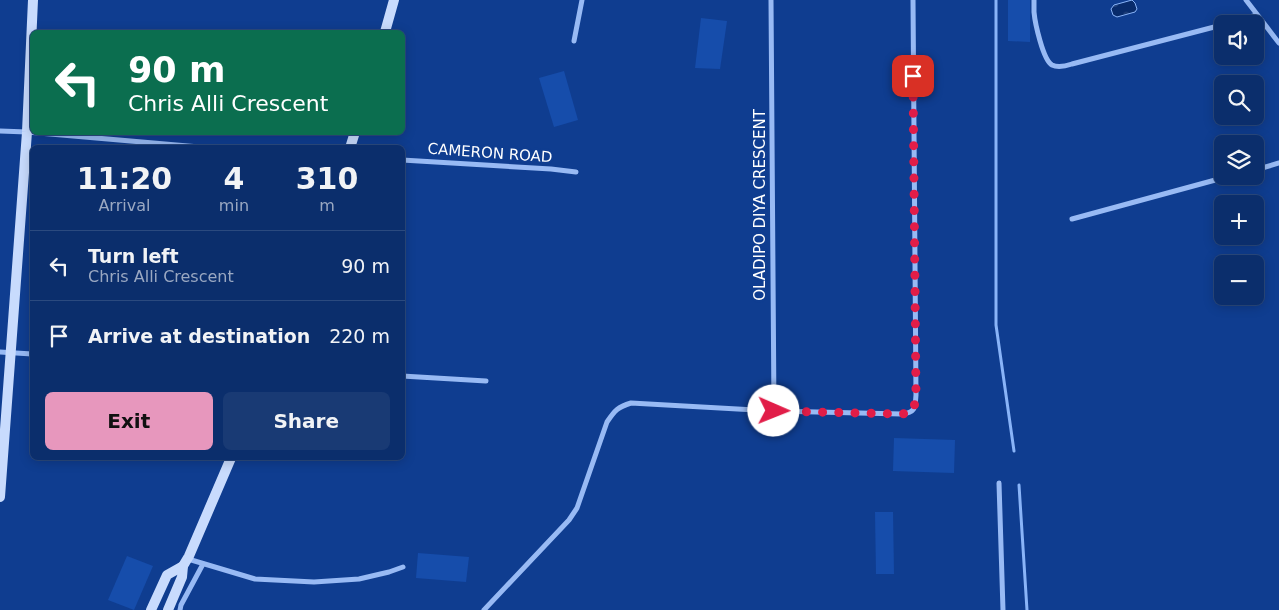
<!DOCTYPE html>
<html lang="en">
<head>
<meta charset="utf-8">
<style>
  body { margin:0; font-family:"DejaVu Sans",sans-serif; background:#193a74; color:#f1f3f6; height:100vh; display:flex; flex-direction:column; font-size:19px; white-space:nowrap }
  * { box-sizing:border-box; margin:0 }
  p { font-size:16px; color:#9aa8c2 }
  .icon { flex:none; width:28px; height:28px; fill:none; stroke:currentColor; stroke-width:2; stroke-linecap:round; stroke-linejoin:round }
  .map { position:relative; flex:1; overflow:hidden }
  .details { position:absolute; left:30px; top:145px; width:375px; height:315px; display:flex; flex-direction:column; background:#0b2e6c; border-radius:8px; box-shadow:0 2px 12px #0003,0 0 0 1px #2b4a7f }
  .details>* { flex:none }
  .guide { position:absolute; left:30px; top:30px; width:375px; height:105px; border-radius:8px; box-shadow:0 2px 12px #0003,0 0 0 1px #2b4a7f; background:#0b6e4f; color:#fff; overflow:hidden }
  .fabs { position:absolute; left:1214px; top:15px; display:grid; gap:10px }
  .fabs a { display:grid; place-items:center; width:50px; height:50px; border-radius:8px; background:#0b2e6c; box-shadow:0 2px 12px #0003,0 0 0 1px #2b4a7f; font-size:25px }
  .pin { position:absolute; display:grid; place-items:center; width:42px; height:42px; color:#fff; margin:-21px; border-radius:10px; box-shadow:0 2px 8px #0006 }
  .me { position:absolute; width:55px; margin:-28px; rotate:91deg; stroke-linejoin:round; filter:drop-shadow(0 0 4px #0008) }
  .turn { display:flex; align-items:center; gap:18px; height:105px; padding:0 15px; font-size:22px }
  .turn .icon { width:65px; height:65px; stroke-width:2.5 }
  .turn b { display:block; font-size:35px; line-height:42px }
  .eta { display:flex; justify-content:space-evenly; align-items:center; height:85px; text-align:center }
  .eta b { font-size:30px; font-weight:600; line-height:35px }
  .action { display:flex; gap:10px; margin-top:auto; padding:10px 15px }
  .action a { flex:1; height:58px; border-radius:8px; background:#e797bd; color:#111; font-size:20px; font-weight:600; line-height:58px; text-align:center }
  .action a+a { background:#193a74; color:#f1f3f6 }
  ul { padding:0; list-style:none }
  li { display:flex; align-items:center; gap:15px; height:70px; padding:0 15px; border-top:1px solid #2b4a7f }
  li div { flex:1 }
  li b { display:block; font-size:19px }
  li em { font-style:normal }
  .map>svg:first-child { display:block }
  .green { fill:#164dab }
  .water { fill:url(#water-ripples); stroke:#89b4f8 }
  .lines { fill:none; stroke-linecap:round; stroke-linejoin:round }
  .stream { stroke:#89b4f8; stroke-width:3 }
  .street { stroke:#98baf4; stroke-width:5 }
  .secondary { stroke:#c8dbfd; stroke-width:10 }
  .route { stroke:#e11d48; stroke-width:9; stroke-dasharray:0 16.2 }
  .labels { text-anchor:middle; stroke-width:5; stroke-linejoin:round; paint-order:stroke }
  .street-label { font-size:15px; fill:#fff; stroke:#0f3d90 }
</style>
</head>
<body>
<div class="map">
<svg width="1279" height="610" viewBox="0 0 1279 610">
  <defs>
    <pattern id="water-ripples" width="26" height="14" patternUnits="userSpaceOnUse" patternTransform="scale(1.25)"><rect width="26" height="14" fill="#082b6b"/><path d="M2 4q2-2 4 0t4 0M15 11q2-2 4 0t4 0" fill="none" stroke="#2d4b81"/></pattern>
  </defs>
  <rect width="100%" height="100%" fill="#0f3d90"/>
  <!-- green -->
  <g class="green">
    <polygon points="1008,0 1030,0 1030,42 1008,41"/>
    <polygon points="701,18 727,21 720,69 695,68"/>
    <polygon points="564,71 578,120 554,127 539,78"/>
    <polygon points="894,438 955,440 954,473 893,471"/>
    <polygon points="875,512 893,512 894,574 876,574"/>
    <polygon points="418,553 469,557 466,582 416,578"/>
    <polygon points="127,556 153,566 134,610 108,600"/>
  </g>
  <!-- water -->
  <polygon class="water" points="1132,0 1135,3 1137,9 1135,12 1117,17 1113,15 1111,9 1114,5"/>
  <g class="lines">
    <!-- stream -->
    <g class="stream">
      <polyline points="996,0 996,325 1014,451"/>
      <polyline points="1019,485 1027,610"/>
    </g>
    <!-- street -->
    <g class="street">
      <polyline points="771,0 774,411"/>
      <path d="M 1034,0 C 1034,4 1034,8 1034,12 C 1035,23 1043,60 1052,65 C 1058,68 1066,66 1072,64 L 1222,25"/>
      <polyline points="1246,0 1279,43"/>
      <polyline points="1225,24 1257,15"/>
      <polyline points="574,41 582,0"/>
      <polyline points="0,131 27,132 211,148"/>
      <polyline points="402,160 551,169 576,172"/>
      <polyline points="1255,170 1279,163"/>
      <polyline points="1072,219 1230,176"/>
      <polyline points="0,352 32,354"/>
      <polyline points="402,376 486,381"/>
      <polyline points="999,483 1003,610"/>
      <polyline points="188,559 255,579 314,582 359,579 389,572 403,567"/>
      <polyline points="180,610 181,605 203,564"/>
      <path d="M 484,610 L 569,520 L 577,508 L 607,422 C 615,410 618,407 631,403 L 774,411 L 902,414 C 916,413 915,407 916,395 L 913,0"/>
    </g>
    <!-- secondary -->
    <g class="secondary">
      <polyline points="385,32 394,0"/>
      <polyline points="350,148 355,132"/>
      <polyline points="0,497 27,132 33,0"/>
      <polyline points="151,610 167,575 183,566"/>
      <polyline points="168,610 182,577 183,566 189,556 231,458"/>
    </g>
  </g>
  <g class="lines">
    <!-- route -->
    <polyline class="route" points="774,411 902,414 910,413 914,408 916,395 913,76"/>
  </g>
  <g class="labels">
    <!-- street labels -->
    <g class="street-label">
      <text transform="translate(490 153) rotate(4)" y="5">CAMERON ROAD</text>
      <text transform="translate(760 205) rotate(-90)" y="5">OLADIPO DIYA CRESCENT</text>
    </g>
  </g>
</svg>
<div class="fabs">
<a><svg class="icon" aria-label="sound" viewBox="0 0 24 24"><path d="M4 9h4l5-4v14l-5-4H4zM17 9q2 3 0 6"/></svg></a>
<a><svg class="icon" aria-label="search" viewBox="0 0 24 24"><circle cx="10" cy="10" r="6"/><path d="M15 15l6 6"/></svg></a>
<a><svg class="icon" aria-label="layers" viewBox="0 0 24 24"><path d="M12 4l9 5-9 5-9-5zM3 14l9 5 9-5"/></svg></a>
<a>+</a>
<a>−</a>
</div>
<div class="pin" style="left:913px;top:76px;background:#d93025"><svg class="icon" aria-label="arrive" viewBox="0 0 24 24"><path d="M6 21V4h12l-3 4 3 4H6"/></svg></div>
<svg class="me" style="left:774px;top:411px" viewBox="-20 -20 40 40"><circle r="19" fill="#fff"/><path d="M0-13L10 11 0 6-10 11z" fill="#e11d48"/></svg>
<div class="guide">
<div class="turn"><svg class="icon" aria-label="left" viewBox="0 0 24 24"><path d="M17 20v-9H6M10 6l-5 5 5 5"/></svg><div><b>90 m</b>Chris Alli Crescent</div></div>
</div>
<section class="details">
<div class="eta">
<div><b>11:20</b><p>Arrival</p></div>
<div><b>4</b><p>min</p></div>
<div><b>310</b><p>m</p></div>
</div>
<ul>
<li><svg class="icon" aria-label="left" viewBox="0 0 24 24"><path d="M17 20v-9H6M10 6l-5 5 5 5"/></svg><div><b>Turn left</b><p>Chris Alli Crescent</p></div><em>90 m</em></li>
<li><svg class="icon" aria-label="arrive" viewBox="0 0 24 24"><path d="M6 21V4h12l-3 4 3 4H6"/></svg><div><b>Arrive at destination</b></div><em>220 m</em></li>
</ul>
<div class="action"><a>Exit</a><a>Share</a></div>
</section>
</div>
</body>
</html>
